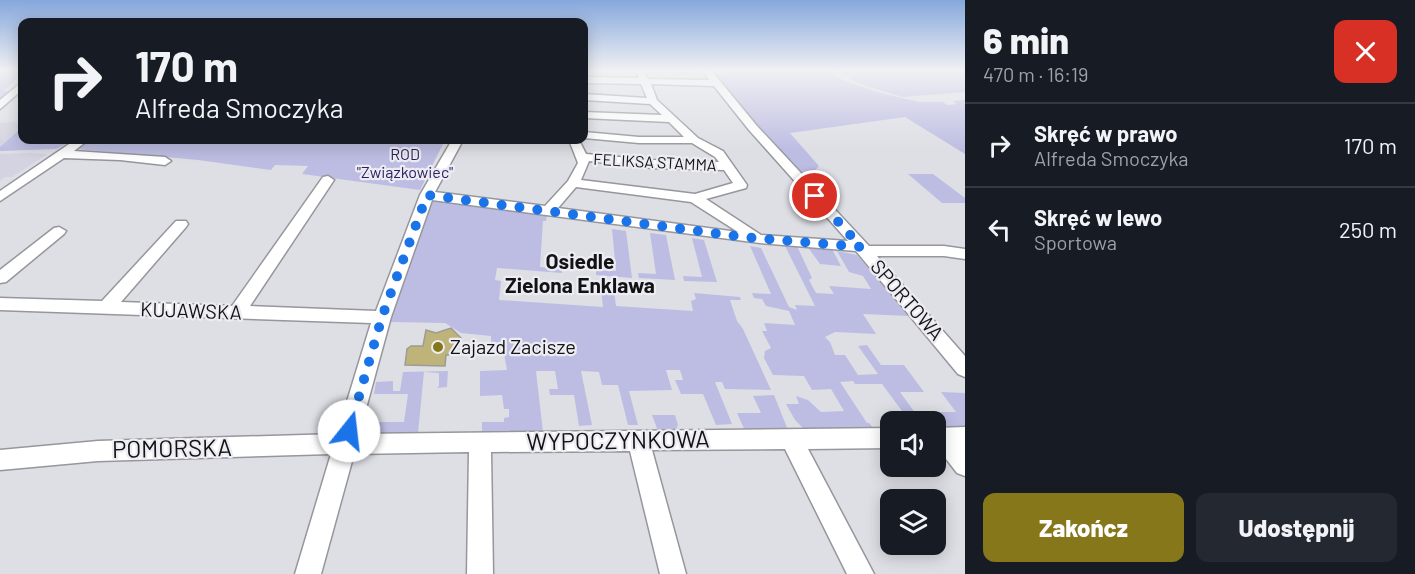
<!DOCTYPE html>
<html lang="pl">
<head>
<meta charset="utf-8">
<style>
  body { margin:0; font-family:Barlow,sans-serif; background:#242831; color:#f1f3f6; height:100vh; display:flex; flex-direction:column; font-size:22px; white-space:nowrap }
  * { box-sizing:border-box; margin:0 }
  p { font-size:20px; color:#9ea1a6 }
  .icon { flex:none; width:33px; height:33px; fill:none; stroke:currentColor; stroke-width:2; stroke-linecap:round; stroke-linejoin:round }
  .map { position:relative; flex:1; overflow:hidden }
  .details { display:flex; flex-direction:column; background:#171b24; width:450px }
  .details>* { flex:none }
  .hud { position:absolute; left:18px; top:18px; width:570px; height:126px; border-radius:12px; box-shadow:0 3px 15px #0003; background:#171b24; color:#f1f3f6; overflow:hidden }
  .fabs { position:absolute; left:880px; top:411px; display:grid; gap:12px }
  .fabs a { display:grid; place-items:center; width:66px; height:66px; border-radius:12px; background:#171b24; box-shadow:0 3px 15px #0003; font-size:30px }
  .pin { position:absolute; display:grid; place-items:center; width:51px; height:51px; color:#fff; margin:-26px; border:3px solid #fff; border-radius:50%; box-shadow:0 2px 6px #0007 }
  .me { position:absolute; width:66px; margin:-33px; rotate:16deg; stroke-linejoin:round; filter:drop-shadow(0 0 4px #0008) }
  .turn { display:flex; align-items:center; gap:21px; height:126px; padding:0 18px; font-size:27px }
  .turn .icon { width:78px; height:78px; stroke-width:2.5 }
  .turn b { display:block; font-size:42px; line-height:51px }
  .round { display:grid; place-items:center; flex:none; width:63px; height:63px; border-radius:12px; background:#242831 }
  .headline { display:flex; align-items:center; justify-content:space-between; height:102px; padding:0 18px }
  h1 { font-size:36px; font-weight:800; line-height:45px }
  .cta { display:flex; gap:12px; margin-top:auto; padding:12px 18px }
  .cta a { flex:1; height:69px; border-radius:12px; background:#86771b; color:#fff; font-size:24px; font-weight:800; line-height:69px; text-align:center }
  .cta a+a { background:#242831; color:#f1f3f6 }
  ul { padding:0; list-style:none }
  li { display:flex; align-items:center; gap:18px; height:84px; padding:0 18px; border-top:2px solid #363941 }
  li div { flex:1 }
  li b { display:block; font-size:22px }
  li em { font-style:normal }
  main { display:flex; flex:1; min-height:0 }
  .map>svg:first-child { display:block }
  .built { fill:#d3d3e1 }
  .green { fill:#bdbde3 }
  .building { fill:#beb479; stroke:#9c9b95; stroke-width:1.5 }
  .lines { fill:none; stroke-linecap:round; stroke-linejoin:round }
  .minor-casing { stroke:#96969c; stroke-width:3 }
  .minor { fill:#fff; fill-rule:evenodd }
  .route { stroke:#1a73e8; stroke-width:10; stroke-dasharray:0 18 }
  .poi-dot { fill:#86771b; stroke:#ececf2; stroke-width:2 }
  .labels { text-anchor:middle; stroke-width:4.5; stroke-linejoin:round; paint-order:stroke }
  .far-park-label { font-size:16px; fill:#291f5f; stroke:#ececf2 }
  .far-street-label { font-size:16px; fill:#131315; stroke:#ececf2 }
  .street-label { font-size:20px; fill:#131315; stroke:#ececf2 }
  .poi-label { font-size:20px; fill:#131315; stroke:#ececf2; text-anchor:start }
  .neighbourhood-label { font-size:21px; font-weight:bold; fill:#131315; stroke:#ececf2 }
  .near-street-label { font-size:24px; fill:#131315; stroke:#ececf2 }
</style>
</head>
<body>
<main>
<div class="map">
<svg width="965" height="574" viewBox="0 0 965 574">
  <rect width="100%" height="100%" fill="#dedfe5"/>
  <!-- built -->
  <g class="built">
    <polygon points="22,121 22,127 0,147 0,123"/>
    <polygon points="32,153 48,154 12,177 5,177 0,181 0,154"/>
  </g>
  <!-- green -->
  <g class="green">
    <polygon points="0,70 22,70 19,77 3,91 12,91 0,101"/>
    <polygon points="709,70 828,70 840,79 877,92 919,102 942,102 948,105 957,104 953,101 965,100 965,154 905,117 790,133 819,166 806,181"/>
    <polygon points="838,70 965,70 965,92 902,97 857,83"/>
    <polygon points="22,122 22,140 74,140 56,149 0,151 0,147 20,129 17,127"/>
    <polygon points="90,140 445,140 420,190 302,174 308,166 275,165 271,170 198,160 77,149"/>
    <polygon points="908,174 933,174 965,198 965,203 942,203"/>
    <polygon points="429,198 547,214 546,221 543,221 540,267 562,269 562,273 497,268 495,280 501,281 499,300 603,307 600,282 606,282 607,290 614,291 616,306 693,311 691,301 696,299 694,293 740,297 741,300 730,300 737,321 743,329 771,390 725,389 722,382 715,382 732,424 716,425 703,394 681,394 675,380 683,380 680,370 666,370 672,390 629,391 638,425 628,425 618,385 602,385 599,372 581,371 592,425 579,426 574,395 550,395 549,389 558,389 555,371 536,371 543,432 482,433 482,422 504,422 504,418 509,417 509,409 504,409 502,395 480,396 480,371 507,370 502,343 491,342 491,336 461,333 445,323 390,322"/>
    <polygon points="612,229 626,231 632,278 596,275 596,270 616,271"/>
    <polygon points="650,233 666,235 675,280 639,278 638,273 656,274"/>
    <polygon points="692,238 704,240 717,282 684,281 683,276 702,277"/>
    <polygon points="784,244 797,246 812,278 809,280 816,293 834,294 829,286 871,289 863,276 849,272 837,251 857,255 908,316 863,314 876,334 835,332 825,337 830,342 835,355 845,355 858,375 878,374 858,346 867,345 881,365 904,365 924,392 900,392 921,421 905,421 898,412 902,411 882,384 855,384 853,381 840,382 867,423 869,423 874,429 805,430 795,420 786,404 799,404 796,396 808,400 821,412 844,411 831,389 812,390 804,376 773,375 764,358 765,351 771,348 762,331 767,331 764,323 795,325 789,311 766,306 762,299 754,298 752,293 771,294 750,246 761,248 789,307 797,310 795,305 815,306"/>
    <polygon points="807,246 832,249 841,266 820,264"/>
    <polygon points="448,371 447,387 437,388 439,386 439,373 424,372 418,433 365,434 367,422 404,422 408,394 374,394 376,382 393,381 393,391 400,391 403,372"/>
    <polygon points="941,392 965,393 965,427 942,427 931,412 956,412"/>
    <polygon points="774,395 788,430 745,431 737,413 761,413 753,396"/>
    <polygon points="652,415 675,415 678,425 675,431 658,431"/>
  </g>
  <!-- building -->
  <polygon class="building" points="451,328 461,338 455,341 454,355 446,355 445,366 405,365 407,349 411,346 423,346 426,330 436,333"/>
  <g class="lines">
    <!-- minor casing -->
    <g class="minor-casing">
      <g id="minor">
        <path d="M 636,70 L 644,70 L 648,79 L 709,80 L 702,70 L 711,70 L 757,126 L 869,246 L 944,246 L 965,249 L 965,259 L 944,256 L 877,256 L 965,356 L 965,377 L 958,374 L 856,251 L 760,243 L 432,200 L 391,317 L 359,434 L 891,428 L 891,448 L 808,449 L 874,574 L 847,574 L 785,449 L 652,450 L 686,574 L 660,574 L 630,451 L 491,452 L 493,574 L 467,574 L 469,452 L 354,454 L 321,574 L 295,574 L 331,454 L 98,461 L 0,470 L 0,450 L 98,441 L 337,434 L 371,323 L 0,310 L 0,298 L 102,301 L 176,221 L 186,221 L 188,224 L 186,227 L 121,302 L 232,306 L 323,177 L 328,176 L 334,180 L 250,306 L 376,311 L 420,195 L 452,140 L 463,140 L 435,192 L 545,206 L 568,181 L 578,163 L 569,140 L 579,140 L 586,154 L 652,160 L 719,162 L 715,157 L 692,143 L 639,143 L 584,138 L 584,132 L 639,137 L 684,137 L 669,122 L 584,118 L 584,112 L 662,115 L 650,104 L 584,100 L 584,94 L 647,98 L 641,84 L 584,83 L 584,77 L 639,78 ZM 651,84 L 714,86 L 749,130 L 848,241 L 761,235 L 706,199 L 746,188 L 747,185 L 723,151 L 698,138 L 657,100 ZM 589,161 L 652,168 L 724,170 L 733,183 L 695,194 L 581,180 ZM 576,187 L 691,202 L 738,232 L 558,208 Z"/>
        <polygon points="22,82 22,90 0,109 0,100"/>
        <polygon points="75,140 88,140 74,151 165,157 171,161 165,165 120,160 64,158 0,201 0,191"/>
        <polygon points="59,227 66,231 64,234 6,282 0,283 0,270 54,228"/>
        <polygon points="965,427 965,476 957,473 936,446 936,428"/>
      </g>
    </g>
    <!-- minor -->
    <use href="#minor" class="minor"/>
  </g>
  <!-- sky -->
  <linearGradient id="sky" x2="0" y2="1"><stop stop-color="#86a7dc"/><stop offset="0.47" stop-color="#f0f1f3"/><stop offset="1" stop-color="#f0f1f3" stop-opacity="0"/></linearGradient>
  <rect width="965" height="150" fill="url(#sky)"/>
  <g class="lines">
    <!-- route -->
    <polyline class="route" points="349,431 382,317 427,195 743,237 861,247 815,196"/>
  </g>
  <!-- markers -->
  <circle class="poi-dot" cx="438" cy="347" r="6"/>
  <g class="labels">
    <!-- far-park labels -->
    <g class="far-park-label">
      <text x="405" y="160">ROD<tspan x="405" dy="18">"Związkowiec"</tspan></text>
    </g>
    <!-- far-street labels -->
    <g class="far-street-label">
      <text transform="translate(655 162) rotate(3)" y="6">FELIKSA STAMMA</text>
    </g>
    <!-- street labels -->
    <g class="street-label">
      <text transform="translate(907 300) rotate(49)" y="7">SPORTOWA</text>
      <text transform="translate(191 311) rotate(2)" y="7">KUJAWSKA</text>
    </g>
    <!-- poi labels -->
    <g class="poi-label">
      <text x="450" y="354">Zajazd Zacisze</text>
    </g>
    <!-- neighbourhood labels -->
    <g class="neighbourhood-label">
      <text x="580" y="269">Osiedle<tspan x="580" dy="24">Zielona Enklawa</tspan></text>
    </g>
    <!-- near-street labels -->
    <g class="near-street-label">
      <text transform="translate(618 441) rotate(-1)" y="8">WYPOCZYNKOWA</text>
      <text transform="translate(172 449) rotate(-1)" y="8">POMORSKA</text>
    </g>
  </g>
</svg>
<div class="fabs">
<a><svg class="icon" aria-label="sound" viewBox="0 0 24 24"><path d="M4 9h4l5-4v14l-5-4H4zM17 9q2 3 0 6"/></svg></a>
<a><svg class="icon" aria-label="layers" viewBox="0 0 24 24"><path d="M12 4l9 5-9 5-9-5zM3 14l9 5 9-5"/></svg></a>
</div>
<div class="pin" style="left:815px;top:196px;background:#d93025"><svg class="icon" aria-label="arrive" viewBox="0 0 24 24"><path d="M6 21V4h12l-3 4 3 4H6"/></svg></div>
<svg class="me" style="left:349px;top:431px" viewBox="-20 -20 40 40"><circle r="19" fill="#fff"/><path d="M0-13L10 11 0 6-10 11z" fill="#1a73e8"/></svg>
<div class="hud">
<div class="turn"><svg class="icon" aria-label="right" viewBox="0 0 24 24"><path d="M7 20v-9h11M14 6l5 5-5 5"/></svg><div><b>170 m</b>Alfreda Smoczyka</div></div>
</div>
</div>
<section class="details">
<div class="headline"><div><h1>6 min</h1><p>470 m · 16:19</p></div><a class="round" style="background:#d93025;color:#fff"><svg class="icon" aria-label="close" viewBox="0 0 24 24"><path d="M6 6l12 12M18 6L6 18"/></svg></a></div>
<ul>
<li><svg class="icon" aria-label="right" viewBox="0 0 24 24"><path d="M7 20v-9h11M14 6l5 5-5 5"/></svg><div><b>Skręć w prawo</b><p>Alfreda Smoczyka</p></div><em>170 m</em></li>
<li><svg class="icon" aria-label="left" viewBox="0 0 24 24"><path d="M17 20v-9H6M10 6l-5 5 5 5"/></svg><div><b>Skręć w lewo</b><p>Sportowa</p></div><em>250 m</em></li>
</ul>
<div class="cta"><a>Zakończ</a><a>Udostępnij</a></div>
</section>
</main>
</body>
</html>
